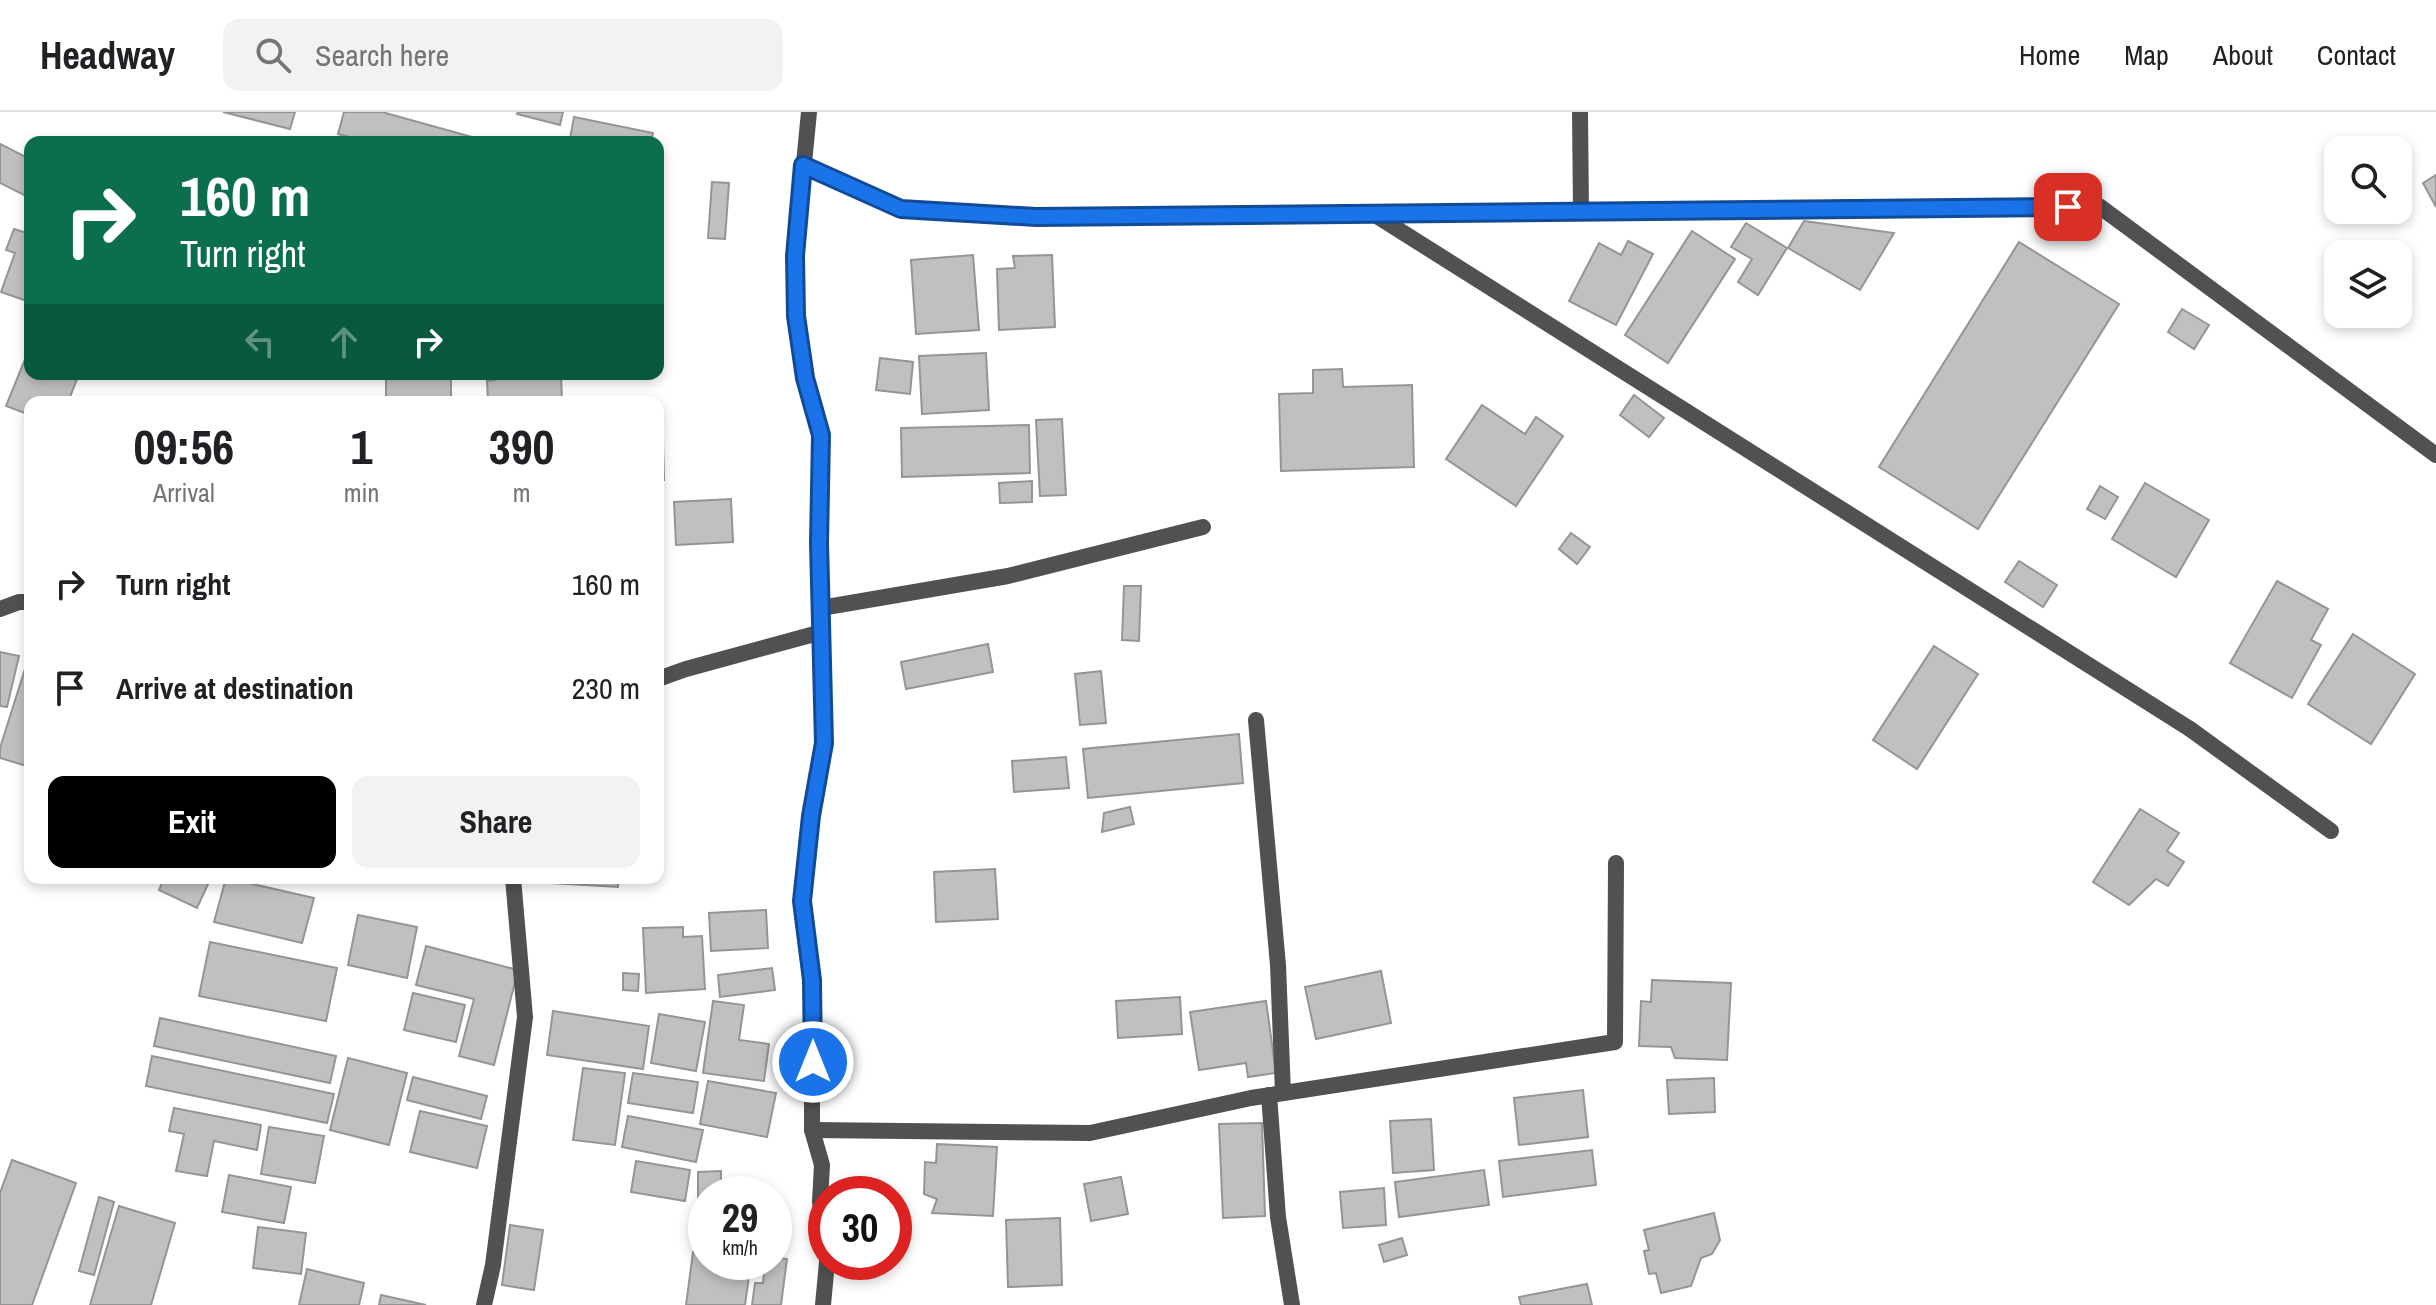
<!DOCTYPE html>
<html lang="en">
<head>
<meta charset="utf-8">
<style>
  body { margin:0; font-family:"Archivo Narrow",sans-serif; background:#f2f2f2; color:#202124; height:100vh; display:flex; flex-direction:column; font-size:30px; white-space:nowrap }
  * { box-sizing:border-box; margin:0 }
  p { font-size:26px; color:#757577 }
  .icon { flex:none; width:44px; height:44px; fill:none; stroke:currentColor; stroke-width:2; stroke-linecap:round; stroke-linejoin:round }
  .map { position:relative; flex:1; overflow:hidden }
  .sheet { position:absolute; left:24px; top:284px; width:640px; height:488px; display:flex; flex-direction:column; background:#fff; border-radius:16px; box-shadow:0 4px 12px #0003 }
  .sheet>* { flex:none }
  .top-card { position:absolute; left:24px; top:24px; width:640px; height:244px; border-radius:16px; box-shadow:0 4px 12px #0003; background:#0b6e4f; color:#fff; overflow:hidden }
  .fabs { position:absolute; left:2324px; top:24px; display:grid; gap:16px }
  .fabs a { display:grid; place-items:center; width:88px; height:88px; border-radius:16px; background:#fff; box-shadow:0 4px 12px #0003; font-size:40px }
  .speed { position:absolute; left:688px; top:1064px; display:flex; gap:16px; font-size:40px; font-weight:700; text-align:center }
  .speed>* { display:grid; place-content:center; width:104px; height:104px; border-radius:50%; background:#fff; box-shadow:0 4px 12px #0003; line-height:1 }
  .speed small { font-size:20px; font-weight:400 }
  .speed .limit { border:12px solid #d22; background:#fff; color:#111 }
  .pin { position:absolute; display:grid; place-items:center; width:68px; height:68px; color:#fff; margin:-34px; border-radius:16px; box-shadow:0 4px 12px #0006 }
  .me { position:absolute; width:88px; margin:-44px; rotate:0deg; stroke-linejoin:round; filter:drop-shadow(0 0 6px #0008) }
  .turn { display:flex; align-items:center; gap:28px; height:168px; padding:0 24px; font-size:36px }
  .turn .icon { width:104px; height:104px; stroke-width:2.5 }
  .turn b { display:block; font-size:56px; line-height:68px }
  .lanes { display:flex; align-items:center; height:76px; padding:0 24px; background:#0003; justify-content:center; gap:40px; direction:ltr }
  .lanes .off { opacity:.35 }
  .eta { display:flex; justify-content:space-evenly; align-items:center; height:136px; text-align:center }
  .eta b { font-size:48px; font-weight:700; line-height:56px }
  .primary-button { display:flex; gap:16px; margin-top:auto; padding:16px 24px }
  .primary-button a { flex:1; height:92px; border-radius:16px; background:#000; color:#fff; font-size:32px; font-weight:700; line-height:92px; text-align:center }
  .primary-button a+a { background:#f2f2f2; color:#202124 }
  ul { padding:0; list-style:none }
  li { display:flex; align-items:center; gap:24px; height:104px; padding:0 24px }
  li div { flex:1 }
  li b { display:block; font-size:30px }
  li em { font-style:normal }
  header { display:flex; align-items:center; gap:48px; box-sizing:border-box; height:112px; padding:0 40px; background:#fff; border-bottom:2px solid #e0e0e0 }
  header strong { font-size:38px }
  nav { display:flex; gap:44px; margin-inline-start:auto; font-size:28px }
  .search { width:560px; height:72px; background:#f2f2f2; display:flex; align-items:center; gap:20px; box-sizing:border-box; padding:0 28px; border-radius:16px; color:#757577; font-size:30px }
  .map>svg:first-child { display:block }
  .building { fill:#c0c0c0; stroke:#959595; stroke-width:2 }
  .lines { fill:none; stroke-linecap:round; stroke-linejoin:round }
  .lane { stroke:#515151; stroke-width:16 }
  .street { stroke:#515151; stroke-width:16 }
  .route-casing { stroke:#114b97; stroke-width:20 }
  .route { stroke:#1a73e8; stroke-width:14 }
</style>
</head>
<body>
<header>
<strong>Headway</strong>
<div class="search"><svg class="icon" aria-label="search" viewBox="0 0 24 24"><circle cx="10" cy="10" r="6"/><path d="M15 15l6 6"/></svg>Search here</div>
<nav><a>Home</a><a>Map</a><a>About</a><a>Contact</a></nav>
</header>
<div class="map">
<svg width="2436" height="1193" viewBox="0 0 2436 1193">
  <rect width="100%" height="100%" fill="#fff"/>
  <!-- building -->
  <g class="building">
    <polygon points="223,0 295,0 290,17"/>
    <polygon points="344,0 382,0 490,30 367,30 338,22"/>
    <polygon points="518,0 563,0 560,13 517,2"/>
    <polygon points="574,5 653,21 651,30 586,30 570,27"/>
    <polygon points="0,32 30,47 30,86 0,71"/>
    <polygon points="2436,63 2436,95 2423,71"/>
    <polygon points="712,70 729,71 725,127 708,126"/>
    <polygon points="1804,109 1894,121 1860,178 1788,136"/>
    <polygon points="1746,111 1787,136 1758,183 1738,170 1752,147 1731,135"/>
    <polygon points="14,117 30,122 30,190 1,180 15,141 6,138"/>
    <polygon points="1692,119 1735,147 1668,251 1625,223"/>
    <polygon points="1628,129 1653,142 1616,213 1569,189 1599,131 1621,143"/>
    <polygon points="2019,130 2119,192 1978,417 1879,355"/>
    <polygon points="973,143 979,218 916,222 911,148"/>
    <polygon points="1052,143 1055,215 999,218 997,157 1015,156 1013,144"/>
    <polygon points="2182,197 2209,213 2194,237 2168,220"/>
    <polygon points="30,235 30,262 79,262 68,290 30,290 30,303 6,294"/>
    <polygon points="986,241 989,298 922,302 919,244"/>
    <polygon points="880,246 913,250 910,282 876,278"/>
    <polygon points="1342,257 1343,275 1412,273 1414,355 1281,359 1279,282 1313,281 1313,258"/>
    <rect x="386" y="262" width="65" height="28"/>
    <polygon points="495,262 561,262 562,290 488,290 487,269 495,268"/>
    <polygon points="1634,283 1664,306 1649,325 1620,303"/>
    <polygon points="1482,293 1525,322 1536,305 1563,324 1516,394 1446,347"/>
    <polygon points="1062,307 1066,383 1040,384 1036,308"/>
    <polygon points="1029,313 1030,361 902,365 901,316"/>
    <polygon points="663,331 664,368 658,368 658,332"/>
    <polygon points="1032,369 1032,390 1000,391 999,371"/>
    <polygon points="2145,371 2209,408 2176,465 2112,427"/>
    <polygon points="2100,374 2118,385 2105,407 2087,397"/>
    <polygon points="731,387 733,430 676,433 674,390"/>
    <polygon points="1571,421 1590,435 1577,452 1559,437"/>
    <polygon points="2019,449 2057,473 2043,495 2005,470"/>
    <polygon points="2277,469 2328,497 2311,528 2321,533 2292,586 2230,551"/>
    <polygon points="1124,474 1141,474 1139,529 1122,528"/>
    <polygon points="2353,522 2415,562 2371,632 2308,592"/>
    <polygon points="988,532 993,560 906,577 901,550"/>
    <polygon points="1934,534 1978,562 1917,657 1873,628"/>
    <polygon points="0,540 19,544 7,595 0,594"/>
    <polygon points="30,541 30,655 0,646 0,636"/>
    <polygon points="1101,559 1106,611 1080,613 1075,562"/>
    <polygon points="1239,622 1243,671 1088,686 1083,637"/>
    <polygon points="1066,645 1069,676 1014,680 1012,649"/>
    <polygon points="1130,695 1134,712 1102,720 1104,701"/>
    <polygon points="2140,697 2179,721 2167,739 2184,750 2168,774 2156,767 2129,793 2093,770"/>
    <polygon points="995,757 998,807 936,810 934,760"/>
    <polygon points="164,766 201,766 209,770 197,796 159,778"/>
    <polygon points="226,766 314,786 302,831 214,810"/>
    <polygon points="534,766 618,766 618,775 534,770"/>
    <polygon points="766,798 768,836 711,839 709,801"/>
    <polygon points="358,803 417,815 407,866 348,853"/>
    <polygon points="683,815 683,825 702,824 705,877 646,881 643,816"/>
    <polygon points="210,830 337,856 326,909 199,884"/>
    <polygon points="426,834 518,858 494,953 459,944 474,887 416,873"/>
    <polygon points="772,856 775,878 720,885 718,863"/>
    <polygon points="1381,859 1391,911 1316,927 1305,875"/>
    <polygon points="623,861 639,862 638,879 623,878"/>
    <polygon points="1652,868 1731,871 1727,948 1675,946 1671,935 1639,934 1641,889 1651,890"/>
    <polygon points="413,881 465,893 456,930 404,918"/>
    <polygon points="1180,885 1182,922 1118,926 1116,889"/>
    <polygon points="713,889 744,893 739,928 769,932 764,969 703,961"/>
    <polygon points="1266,889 1276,961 1248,965 1246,951 1199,958 1190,900"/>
    <polygon points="553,899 649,914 643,957 547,943"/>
    <polygon points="659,902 705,910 696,959 651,951"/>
    <polygon points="160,906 336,944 330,971 154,934"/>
    <polygon points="152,944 334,982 327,1011 146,974"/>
    <polygon points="348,946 407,961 389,1033 330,1018"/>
    <polygon points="583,956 625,961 615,1033 573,1028"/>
    <polygon points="633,961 698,970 693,1001 628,991"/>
    <polygon points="413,965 487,984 481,1007 407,988"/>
    <polygon points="1714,966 1715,1000 1669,1002 1667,968"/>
    <polygon points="708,969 776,981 767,1025 700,1012"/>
    <polygon points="1583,978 1588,1025 1519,1033 1514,986"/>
    <polygon points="174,996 261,1013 257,1038 214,1029 207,1064 176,1059 184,1022 169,1019"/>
    <polygon points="420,999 487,1014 477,1056 410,1040"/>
    <polygon points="628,1004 703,1018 696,1050 622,1035"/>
    <polygon points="1431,1007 1434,1058 1393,1061 1390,1009"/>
    <polygon points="1262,1011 1265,1104 1223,1106 1219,1012"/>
    <polygon points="269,1015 324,1024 315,1071 261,1062"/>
    <polygon points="937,1032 997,1035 993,1104 932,1101 937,1087 924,1082 925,1050 936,1051"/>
    <polygon points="1592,1038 1596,1073 1503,1085 1499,1049"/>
    <polygon points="12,1048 76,1071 32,1193 0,1193 0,1081"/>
    <polygon points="636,1049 690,1058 685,1089 631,1080"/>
    <polygon points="1484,1058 1489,1093 1399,1105 1395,1070"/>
    <polygon points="721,1059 721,1082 706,1082 706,1089 698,1089 698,1060"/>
    <polygon points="229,1063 291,1075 284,1111 222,1100"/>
    <polygon points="1121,1065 1128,1102 1091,1109 1084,1072"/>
    <polygon points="1384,1076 1386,1113 1343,1116 1340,1080"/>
    <polygon points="99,1085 114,1090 94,1163 79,1159"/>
    <polygon points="119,1094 175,1111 151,1193 90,1193"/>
    <polygon points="1714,1101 1720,1128 1712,1142 1701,1146 1691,1174 1661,1181 1656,1161 1649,1162 1644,1139 1649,1138 1644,1118"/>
    <polygon points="1060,1106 1062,1173 1008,1175 1006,1108"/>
    <polygon points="510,1113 543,1118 534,1178 502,1173"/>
    <polygon points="258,1115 306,1121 301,1162 253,1156"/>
    <polygon points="1402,1126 1407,1143 1384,1150 1379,1133"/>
    <polygon points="693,1140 706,1141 706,1150 751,1150 745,1193 686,1193"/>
    <polygon points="774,1145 787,1147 781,1193 752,1193 755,1171 763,1171 765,1150 774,1150"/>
    <polygon points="307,1157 364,1171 359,1193 299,1193"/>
    <polygon points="1587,1172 1592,1193 1521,1193 1519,1185"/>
    <polygon points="381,1183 426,1193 379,1193"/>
  </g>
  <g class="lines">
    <!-- lane -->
    <g class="lane">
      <polyline points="1580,0 1581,99"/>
      <polyline points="803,53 901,97 1036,105 2099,94 2436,343"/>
      <polyline points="1372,101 2190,617"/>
    </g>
    <!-- street -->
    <g class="street">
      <polyline points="809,0 795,144 796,204 805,266 821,323 819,431 824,631 811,704 802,789 812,868 812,1018 822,1053 820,1089 826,1142"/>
      <polyline points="821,496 1008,464 1203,415"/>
      <polyline points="0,497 19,490 30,490"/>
      <polyline points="658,567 686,557 822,520"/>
      <polyline points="1256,608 1278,853 1283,981"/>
      <polyline points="2190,617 2331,719"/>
      <polyline points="1269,983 1278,1105 1292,1193"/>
      <polyline points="812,1018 1090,1021 1251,986 1615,930 1616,751"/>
      <polyline points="484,1193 493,1153 525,905 513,766"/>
      <polyline points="823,1193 827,1150"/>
    </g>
  </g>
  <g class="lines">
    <!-- route casing -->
    <g class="route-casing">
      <polyline id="route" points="813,950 812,868 802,789 811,704 824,631 819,431 821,323 805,266 796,204 795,144 803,53 901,97 1036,105 2068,95"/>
    </g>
    <!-- route -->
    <use href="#route" class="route"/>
  </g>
</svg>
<div class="fabs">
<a><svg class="icon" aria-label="search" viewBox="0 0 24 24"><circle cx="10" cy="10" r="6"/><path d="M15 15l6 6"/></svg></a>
<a><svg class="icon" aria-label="layers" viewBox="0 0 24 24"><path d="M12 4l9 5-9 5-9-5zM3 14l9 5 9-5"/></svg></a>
</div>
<div class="speed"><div>29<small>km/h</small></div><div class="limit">30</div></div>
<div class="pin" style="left:2068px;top:95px;background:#d93025"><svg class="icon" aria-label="arrive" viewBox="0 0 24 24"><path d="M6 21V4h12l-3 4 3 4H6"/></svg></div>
<svg class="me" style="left:813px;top:950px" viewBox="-20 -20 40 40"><circle r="17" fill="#1a73e8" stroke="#fff" stroke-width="3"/><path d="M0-11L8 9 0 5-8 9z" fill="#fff"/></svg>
<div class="top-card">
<div class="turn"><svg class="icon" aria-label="right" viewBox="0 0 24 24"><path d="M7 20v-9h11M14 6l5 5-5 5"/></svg><div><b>160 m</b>Turn right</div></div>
<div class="lanes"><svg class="icon off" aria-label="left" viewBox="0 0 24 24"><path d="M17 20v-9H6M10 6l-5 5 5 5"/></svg><svg class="icon off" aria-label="ahead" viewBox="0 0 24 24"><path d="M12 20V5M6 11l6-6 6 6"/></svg><svg class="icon" aria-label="right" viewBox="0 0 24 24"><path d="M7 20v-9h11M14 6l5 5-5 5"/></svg></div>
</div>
<section class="sheet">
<div class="eta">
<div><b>09:56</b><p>Arrival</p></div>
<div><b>1</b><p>min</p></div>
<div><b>390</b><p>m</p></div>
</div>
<ul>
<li><svg class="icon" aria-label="right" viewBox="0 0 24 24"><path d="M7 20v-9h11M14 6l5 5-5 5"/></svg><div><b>Turn right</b></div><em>160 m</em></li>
<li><svg class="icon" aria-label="arrive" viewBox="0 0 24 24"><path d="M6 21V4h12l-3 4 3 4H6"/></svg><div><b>Arrive at destination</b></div><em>230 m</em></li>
</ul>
<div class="primary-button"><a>Exit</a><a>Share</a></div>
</section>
</div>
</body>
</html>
